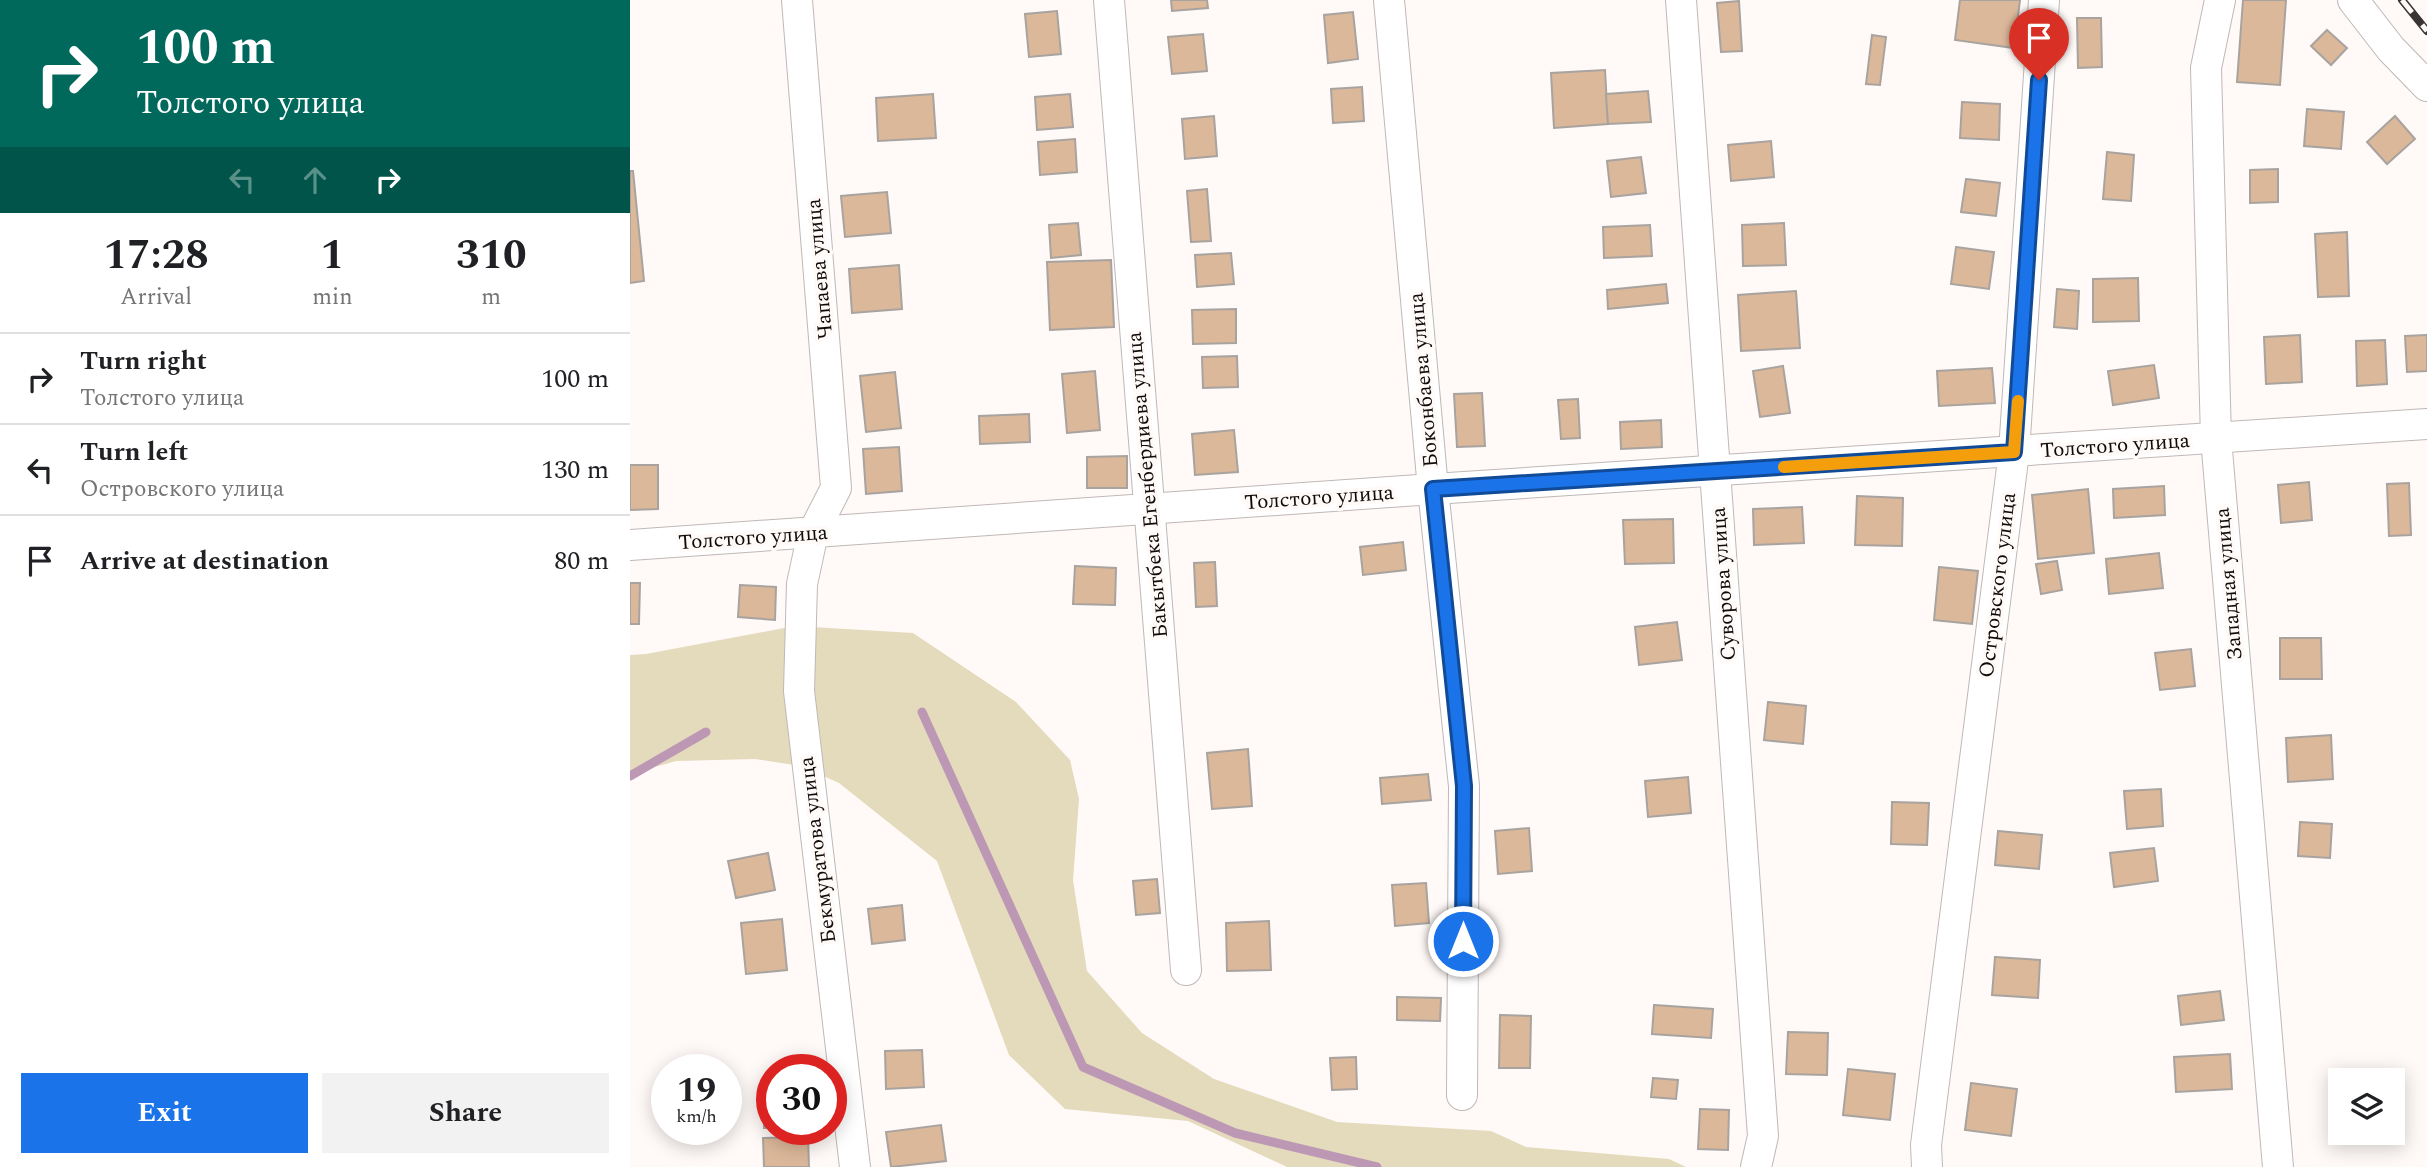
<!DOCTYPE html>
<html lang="en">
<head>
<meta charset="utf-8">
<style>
  body { margin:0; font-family:Spectral,serif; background:#f2f2f2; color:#202124; height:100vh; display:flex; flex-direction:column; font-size:26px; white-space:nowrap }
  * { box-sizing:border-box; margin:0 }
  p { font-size:23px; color:#757577 }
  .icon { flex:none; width:38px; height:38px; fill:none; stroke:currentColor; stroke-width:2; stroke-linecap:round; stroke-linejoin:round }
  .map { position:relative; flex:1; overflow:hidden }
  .side { display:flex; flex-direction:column; background:#fff; width:630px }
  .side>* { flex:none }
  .hud { background:#00695c; color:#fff; overflow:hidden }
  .fabs { position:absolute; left:1698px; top:1068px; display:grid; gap:14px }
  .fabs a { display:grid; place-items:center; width:77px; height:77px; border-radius:0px; background:#fff; box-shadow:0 4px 18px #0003; font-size:35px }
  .speed { position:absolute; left:21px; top:1054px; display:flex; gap:14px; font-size:35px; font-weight:700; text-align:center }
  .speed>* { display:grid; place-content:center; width:91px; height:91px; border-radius:50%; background:#fff; box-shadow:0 4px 18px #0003; line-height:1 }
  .speed small { font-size:18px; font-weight:400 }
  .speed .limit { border:10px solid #d22; background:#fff; color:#111 }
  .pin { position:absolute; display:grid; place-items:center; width:60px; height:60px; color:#fff; margin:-72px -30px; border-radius:50% 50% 50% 0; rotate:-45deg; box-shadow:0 0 7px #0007 }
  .pin .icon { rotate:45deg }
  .me { position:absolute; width:77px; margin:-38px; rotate:0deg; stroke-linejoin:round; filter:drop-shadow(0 0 5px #0008) }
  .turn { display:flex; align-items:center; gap:24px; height:147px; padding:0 21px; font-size:32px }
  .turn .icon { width:91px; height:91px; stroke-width:2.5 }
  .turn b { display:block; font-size:49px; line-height:60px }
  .lanes { display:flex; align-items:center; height:66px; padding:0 21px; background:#0003; justify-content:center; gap:35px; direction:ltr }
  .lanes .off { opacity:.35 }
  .eta { display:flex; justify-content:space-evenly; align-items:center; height:119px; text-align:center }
  .eta b { font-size:42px; font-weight:700; line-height:49px }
  .action { display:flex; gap:14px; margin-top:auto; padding:14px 21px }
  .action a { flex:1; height:80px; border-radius:0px; background:#1a73e8; color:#fff; font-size:28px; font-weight:700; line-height:80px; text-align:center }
  .action a+a { background:#f2f2f2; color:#202124 }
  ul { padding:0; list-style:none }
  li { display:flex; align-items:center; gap:21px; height:91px; padding:0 21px; border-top:2px solid #e0e0e0 }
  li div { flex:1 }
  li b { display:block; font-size:26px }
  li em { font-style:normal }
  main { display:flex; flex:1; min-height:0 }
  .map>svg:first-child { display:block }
  .green { fill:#e4dabc }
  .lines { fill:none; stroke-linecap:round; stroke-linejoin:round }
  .stream { stroke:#bc98b5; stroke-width:9 }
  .building { fill:#dcb89a; stroke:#a8a39f; stroke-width:2 }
  .street-casing { stroke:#bfb8b7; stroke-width:32 }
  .street { stroke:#fff; stroke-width:30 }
  .rail-casing { stroke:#393535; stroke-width:8 }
  .rail { stroke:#fff9f7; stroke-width:5; stroke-dasharray:16; stroke-linecap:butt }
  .route-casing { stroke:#114b97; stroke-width:18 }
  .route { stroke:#1a73e8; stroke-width:12 }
  .slow { stroke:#f59e0b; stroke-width:12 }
  .labels { text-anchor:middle; stroke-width:7; stroke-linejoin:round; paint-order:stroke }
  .street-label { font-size:21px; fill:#0e0b0b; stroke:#fff9f7 }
</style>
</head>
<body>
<main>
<section class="side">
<div class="hud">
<div class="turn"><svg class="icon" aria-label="right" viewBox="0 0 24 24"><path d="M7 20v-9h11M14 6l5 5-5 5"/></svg><div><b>100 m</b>Толстого улица</div></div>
<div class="lanes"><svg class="icon off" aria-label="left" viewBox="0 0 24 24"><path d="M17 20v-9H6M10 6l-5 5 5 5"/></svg><svg class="icon off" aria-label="ahead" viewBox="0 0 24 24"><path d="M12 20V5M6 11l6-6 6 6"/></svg><svg class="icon" aria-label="right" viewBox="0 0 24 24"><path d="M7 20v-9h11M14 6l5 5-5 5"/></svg></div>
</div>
<div class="eta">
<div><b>17:28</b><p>Arrival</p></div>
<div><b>1</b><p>min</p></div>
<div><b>310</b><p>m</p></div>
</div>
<ul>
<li><svg class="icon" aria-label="right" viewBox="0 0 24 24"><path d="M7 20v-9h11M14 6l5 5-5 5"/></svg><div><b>Turn right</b><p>Толстого улица</p></div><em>100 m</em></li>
<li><svg class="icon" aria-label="left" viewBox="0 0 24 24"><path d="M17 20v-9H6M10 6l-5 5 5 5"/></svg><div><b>Turn left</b><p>Островского улица</p></div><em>130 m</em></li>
<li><svg class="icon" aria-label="arrive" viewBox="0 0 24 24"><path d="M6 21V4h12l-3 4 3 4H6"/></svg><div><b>Arrive at destination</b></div><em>80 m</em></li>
</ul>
<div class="action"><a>Exit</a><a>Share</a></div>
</section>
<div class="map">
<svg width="1797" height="1167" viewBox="0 0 1797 1167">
  <rect width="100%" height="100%" fill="#fff9f7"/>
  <!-- green -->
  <polygon class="green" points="165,626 283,633 386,702 440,760 449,799 443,880 457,971 512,1033 584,1079 707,1122 861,1131 896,1147 1039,1159 1056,1167 657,1167 558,1121 435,1109 379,1055 307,861 209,783 171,766 125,759 46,761 0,774 0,655 16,654"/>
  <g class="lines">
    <!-- stream -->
    <g class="stream">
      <polyline points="292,712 453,1067 605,1133 747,1167"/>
      <polyline points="0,776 76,732"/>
    </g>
  </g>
  <!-- building -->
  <g class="building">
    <polygon points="541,0 577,0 578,8 542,11"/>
    <polygon points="1330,0 1390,0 1384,48 1325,40"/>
    <polygon points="1613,0 1656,0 1650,85 1607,82"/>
    <polygon points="1109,1 1112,51 1091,52 1087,3"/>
    <polygon points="427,11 431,54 399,57 395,14"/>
    <polygon points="723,12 728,59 698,63 694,15"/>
    <polygon points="1447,18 1471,18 1472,67 1448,68"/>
    <polygon points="1697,30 1717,48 1701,65 1681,46"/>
    <polygon points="573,34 577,71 542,74 538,37"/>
    <polygon points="1242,35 1256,37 1250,85 1236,84"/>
    <polygon points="975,70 978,124 924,128 921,73"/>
    <polygon points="732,87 734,121 703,123 701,89"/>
    <polygon points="1018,91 1021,122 978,124 976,94"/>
    <polygon points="303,94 306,138 248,141 246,98"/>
    <polygon points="440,94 443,127 407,130 405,97"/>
    <polygon points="1332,102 1370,104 1369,140 1330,138"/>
    <polygon points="1677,109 1714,112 1711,149 1674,146"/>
    <polygon points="584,116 587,156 555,159 552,119"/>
    <polygon points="1765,116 1785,139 1757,164 1737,142"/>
    <polygon points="445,139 447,172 410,175 408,142"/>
    <polygon points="1141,141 1144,177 1101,181 1098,145"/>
    <polygon points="1477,152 1504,155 1501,201 1473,199"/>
    <polygon points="1011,157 1016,193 981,197 977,161"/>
    <polygon points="1648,169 1648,202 1620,203 1620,170"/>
    <polygon points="0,171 3,171 14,281 0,283"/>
    <polygon points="1336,179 1370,183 1366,216 1331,212"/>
    <polygon points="577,189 581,241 561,242 557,191"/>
    <polygon points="257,192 261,233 215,237 211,196"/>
    <polygon points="448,223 451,255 421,258 419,225"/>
    <polygon points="1154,223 1156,265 1113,266 1112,225"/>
    <polygon points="1020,225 1022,256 974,258 973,227"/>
    <polygon points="1717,232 1719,296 1688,297 1685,234"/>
    <polygon points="1326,247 1364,252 1359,289 1321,284"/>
    <polygon points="601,253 604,284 567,287 565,255"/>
    <polygon points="481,260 484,327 420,330 417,262"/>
    <polygon points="269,265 272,309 222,313 219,269"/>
    <polygon points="1508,278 1509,321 1463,322 1463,279"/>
    <polygon points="1036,284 1038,303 978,309 977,290"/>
    <polygon points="1427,289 1449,291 1447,329 1424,327"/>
    <polygon points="1166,291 1170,348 1111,351 1108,295"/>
    <polygon points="606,309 606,343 563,344 562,310"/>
    <polygon points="1670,335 1672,382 1636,384 1634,337"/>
    <polygon points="1797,335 1797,371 1777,372 1775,336"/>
    <polygon points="1755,340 1757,384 1727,386 1726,341"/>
    <polygon points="607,356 608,387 573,388 572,357"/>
    <polygon points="1524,365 1529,398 1483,405 1478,371"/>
    <polygon points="1153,366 1160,413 1130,417 1123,371"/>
    <polygon points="1362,368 1365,403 1309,406 1307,371"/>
    <polygon points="465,371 470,430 437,433 432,374"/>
    <polygon points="265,372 271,428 236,432 230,376"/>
    <polygon points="852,393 855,446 827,447 824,394"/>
    <polygon points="948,399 950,438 931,439 928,400"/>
    <polygon points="399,414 400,442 350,444 349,416"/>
    <polygon points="1031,420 1032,447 991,449 990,422"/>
    <polygon points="604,430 608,472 565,475 562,434"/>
    <polygon points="269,447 272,491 236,494 233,449"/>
    <polygon points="497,456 497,488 457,488 457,457"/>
    <polygon points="0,465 28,465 28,509 0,510"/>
    <polygon points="1679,482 1682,520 1651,523 1648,485"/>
    <polygon points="1779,483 1781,535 1759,536 1757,484"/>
    <polygon points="1534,486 1535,515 1484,518 1483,489"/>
    <polygon points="1458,489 1464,553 1408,559 1402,495"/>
    <polygon points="1227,496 1273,498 1272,546 1225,545"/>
    <polygon points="1172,507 1174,543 1124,545 1123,509"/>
    <polygon points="1043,519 1044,563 995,564 993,520"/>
    <polygon points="773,542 776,570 733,575 730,547"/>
    <polygon points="1529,553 1533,588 1479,594 1476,559"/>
    <polygon points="1427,561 1432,590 1411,594 1406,564"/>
    <polygon points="585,562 587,606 566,607 564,563"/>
    <polygon points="445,566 486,568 485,605 443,604"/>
    <polygon points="1309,567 1348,571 1342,624 1304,620"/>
    <polygon points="0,583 10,583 9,624 0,624"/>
    <polygon points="110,585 146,587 145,620 108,617"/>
    <polygon points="1047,622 1052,660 1009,665 1005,627"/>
    <polygon points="1650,638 1691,638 1692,679 1650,679"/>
    <polygon points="1561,649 1565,686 1530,690 1525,653"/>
    <polygon points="1138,702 1176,706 1173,744 1134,740"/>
    <polygon points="1701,735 1703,779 1658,782 1656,738"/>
    <polygon points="618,749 622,806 582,809 577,753"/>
    <polygon points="798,774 801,800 752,804 750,778"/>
    <polygon points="1058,777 1061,813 1018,817 1015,781"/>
    <polygon points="1531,789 1533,826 1497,829 1494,791"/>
    <polygon points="1262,802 1299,803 1297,845 1261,844"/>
    <polygon points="1670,822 1702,824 1700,858 1668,856"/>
    <polygon points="899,828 902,871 868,874 865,831"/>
    <polygon points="1368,831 1412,835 1409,869 1365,865"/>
    <polygon points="1524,848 1528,881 1484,887 1480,853"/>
    <polygon points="138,853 145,890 106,898 98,861"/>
    <polygon points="527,879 530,913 506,915 503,881"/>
    <polygon points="796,883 799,923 765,926 762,885"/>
    <polygon points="272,905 275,940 242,944 238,909"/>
    <polygon points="152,919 157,970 116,974 111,923"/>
    <polygon points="639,921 641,970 597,971 596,923"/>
    <polygon points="1365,957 1410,960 1408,998 1362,995"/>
    <polygon points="1590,991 1594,1020 1551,1025 1548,996"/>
    <polygon points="767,997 811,998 810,1021 767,1020"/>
    <polygon points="1024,1005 1083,1009 1081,1038 1022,1034"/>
    <polygon points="870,1015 901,1016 900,1068 869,1068"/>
    <polygon points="1158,1032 1198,1033 1197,1075 1156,1074"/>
    <polygon points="292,1050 294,1087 256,1089 255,1051"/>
    <polygon points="1600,1054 1602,1089 1546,1092 1544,1057"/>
    <polygon points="726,1057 727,1089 702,1090 700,1058"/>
    <polygon points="1218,1069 1265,1074 1260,1120 1213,1115"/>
    <polygon points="1023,1078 1048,1080 1046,1099 1021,1097"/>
    <polygon points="1341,1083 1387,1089 1381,1136 1335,1130"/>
    <polygon points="133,1089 142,1089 142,1128 134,1128"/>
    <polygon points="1070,1109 1099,1110 1098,1150 1068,1149"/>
    <polygon points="311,1125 316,1161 261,1167 256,1132"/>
    <polygon points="178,1137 179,1167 134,1167 133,1138"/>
  </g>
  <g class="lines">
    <!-- street casing -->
    <g class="street-casing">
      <g id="street">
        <polyline points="167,0 206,488 183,533 172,584 169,691 225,1167"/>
        <polyline points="479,0 556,970"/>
        <polyline points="759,0 803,489 834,786 832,1095"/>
        <polyline points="1051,0 1133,1136 1126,1167"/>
        <polyline points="1590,0 1576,68 1586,438 1648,1167"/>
        <polyline points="1723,0 1761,49 1797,86"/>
        <polyline points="0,545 803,489 1797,424"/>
        <polyline points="1297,1167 1296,1145 1384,452 1414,0"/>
      </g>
    </g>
    <!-- street -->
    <use href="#street" class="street"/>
    <!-- rail casing -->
    <g class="rail-casing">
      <polyline id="rail" points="1772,0 1797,31"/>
    </g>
    <!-- rail -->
    <use href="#rail" class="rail"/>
  </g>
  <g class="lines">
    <!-- route casing -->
    <g class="route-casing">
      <polyline id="route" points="833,941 834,786 803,489 1384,452 1409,80"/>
    </g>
    <!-- route -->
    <use href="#route" class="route"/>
    <!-- slow -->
    <polyline class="slow" points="1154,467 1384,452 1388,401"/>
  </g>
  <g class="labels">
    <!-- street labels -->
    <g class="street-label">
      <text transform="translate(189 269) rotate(-95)" y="7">Чапаева улица</text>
      <text transform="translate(793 380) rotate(-95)" y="7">Боконбаева улица</text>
      <text transform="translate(1485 445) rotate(-4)" y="7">Толстого улица</text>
      <text transform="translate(517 485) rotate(-95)" y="7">Бакытбека Егенбердиева улица</text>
      <text transform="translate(689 497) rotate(-4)" y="7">Толстого улица</text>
      <text transform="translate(123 537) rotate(-4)" y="7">Толстого улица</text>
      <text transform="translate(1093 584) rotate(-94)" y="7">Суворова улица</text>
      <text transform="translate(1598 584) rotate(-95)" y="7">Западная улица</text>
      <text transform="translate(1367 585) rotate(-83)" y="7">Островского улица</text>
      <text transform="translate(187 850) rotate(-97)" y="7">Бекмуратова улица</text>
    </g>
  </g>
</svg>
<div class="fabs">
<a><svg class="icon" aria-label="layers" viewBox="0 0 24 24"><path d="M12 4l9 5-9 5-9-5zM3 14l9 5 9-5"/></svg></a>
</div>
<div class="speed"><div>19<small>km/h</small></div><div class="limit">30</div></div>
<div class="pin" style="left:1409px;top:80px;background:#d93025"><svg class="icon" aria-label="arrive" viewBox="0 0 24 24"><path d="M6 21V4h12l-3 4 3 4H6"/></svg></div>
<svg class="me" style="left:833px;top:941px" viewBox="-20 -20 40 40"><circle r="17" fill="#1a73e8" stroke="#fff" stroke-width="3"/><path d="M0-11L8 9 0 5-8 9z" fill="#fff"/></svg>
</div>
</main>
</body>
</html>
